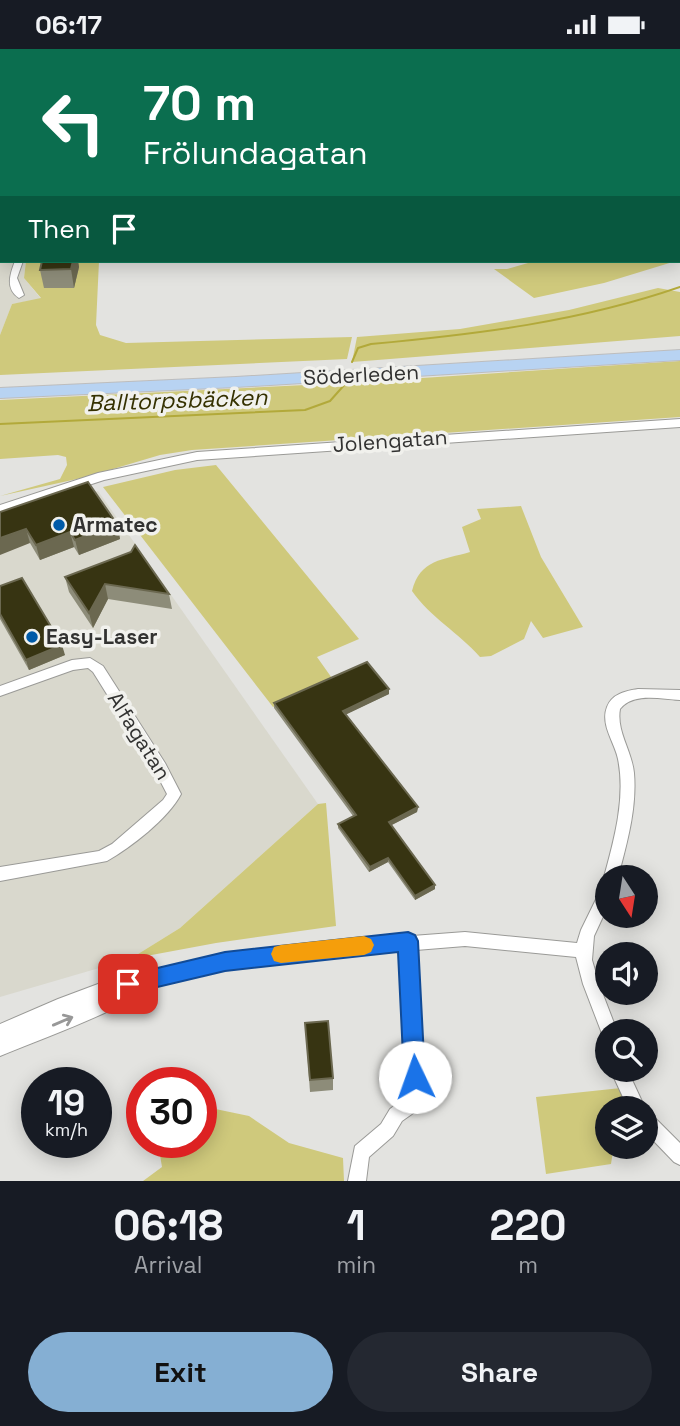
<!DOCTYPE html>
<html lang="en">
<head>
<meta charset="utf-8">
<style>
  body { margin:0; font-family:"Space Grotesk",sans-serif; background:#242831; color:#f1f3f6; height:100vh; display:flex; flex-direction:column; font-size:26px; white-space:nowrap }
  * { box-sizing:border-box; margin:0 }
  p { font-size:23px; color:#9ea1a6 }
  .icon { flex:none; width:38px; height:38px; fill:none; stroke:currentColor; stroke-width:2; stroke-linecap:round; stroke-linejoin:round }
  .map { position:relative; height:1132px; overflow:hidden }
  .side { display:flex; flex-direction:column; background:#171b24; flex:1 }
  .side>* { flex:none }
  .top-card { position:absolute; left:0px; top:0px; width:681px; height:214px; box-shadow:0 4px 18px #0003; background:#0b6e4f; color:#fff; overflow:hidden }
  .needle { width:46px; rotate:168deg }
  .buttons { position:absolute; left:595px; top:816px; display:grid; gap:14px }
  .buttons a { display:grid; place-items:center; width:63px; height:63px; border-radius:50%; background:#171b24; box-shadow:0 4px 18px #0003; font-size:35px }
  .speed { position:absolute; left:21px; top:1018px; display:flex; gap:14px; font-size:35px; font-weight:700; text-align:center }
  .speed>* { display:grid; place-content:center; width:91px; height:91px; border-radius:50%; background:#171b24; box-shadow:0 4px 18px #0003; line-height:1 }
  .speed small { font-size:18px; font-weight:400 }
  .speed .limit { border:10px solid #d22; background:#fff; color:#111 }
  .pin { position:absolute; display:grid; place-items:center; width:60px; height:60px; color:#fff; margin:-30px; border-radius:14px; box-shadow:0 4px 10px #0006 }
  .me { position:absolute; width:77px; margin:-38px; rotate:357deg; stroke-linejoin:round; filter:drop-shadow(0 0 5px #0008) }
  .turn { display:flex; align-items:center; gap:24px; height:147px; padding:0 28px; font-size:32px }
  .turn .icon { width:91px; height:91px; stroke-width:2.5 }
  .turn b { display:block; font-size:49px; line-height:60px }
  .then { display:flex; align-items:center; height:66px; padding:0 28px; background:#0003; gap:14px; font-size:26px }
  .eta { display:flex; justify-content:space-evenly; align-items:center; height:119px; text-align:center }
  .eta b { font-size:42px; font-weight:700; line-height:49px }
  .button { display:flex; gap:14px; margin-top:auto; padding:14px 28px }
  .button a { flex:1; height:80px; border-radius:42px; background:#85afd3; color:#111; font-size:28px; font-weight:700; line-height:80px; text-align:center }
  .button a+a { background:#242831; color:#f1f3f6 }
  .status { display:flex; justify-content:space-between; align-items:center; height:49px; padding:0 35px; background:#171b24; direction:ltr }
  .status svg { height:19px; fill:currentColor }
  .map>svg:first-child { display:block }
  .built { fill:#d9d8cd }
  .green { fill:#cfc97c }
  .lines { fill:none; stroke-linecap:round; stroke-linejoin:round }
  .stream { stroke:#b2a93a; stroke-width:2 }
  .minor-casing { stroke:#9a9a97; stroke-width:2 }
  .tertiary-casing { stroke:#9a9a97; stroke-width:2 }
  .trunk-casing { stroke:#bdbdbd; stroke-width:2 }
  .minor { fill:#fff; fill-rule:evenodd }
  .tertiary { fill:#fff; fill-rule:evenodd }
  .trunk { fill:#b8d3f2; fill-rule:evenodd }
  .wall { fill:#8d8c79 }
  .shaded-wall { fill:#6b6850 }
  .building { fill:#373412; stroke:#6b6850; stroke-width:2 }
  .oneway { stroke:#989898 }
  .route { fill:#1a73e8; stroke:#114b97; stroke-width:2 }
  .slow { fill:#f59e0b }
  .poi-dot { fill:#005ba8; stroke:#f1f1ed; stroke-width:2.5 }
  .labels { text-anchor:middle; stroke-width:7; stroke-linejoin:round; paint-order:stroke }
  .street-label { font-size:21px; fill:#323231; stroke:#f1f1ed }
  .poi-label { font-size:21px; font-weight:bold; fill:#323231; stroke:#f1f1ed; text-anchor:start }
  .water-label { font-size:23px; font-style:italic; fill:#353101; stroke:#f1f1ed }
</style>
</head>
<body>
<div class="status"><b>06:17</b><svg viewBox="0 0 49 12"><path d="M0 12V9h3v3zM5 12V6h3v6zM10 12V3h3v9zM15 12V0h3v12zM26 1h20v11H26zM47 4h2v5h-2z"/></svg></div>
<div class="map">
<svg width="680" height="1132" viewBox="0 0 680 1132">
  <rect width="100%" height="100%" fill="#e3e3e0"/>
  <!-- built -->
  <g class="built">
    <polygon points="0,92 2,212 26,212 24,229 41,250 12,255 0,286"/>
    <polygon points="98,442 318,755 180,879 130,910 0,948 0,474"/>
  </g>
  <!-- green -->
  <g class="green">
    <polygon points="0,0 287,0 2,2 0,92"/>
    <polygon points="26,212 99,212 96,276 100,286 126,294 352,288 347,310 0,326 0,286 12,255 41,249 24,229"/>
    <polygon points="535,212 676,212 604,234 534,249 494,220 507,220"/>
    <polygon points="658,239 680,243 680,287 352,313 357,288 460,280 569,261"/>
    <polygon points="680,312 680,368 192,401 160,406 86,428 0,447 60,430 67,416 66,408 58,406 0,410 0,351 346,334"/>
    <polygon points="216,416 359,590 317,608 334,632 273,658 103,438 175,421"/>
    <path d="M 521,457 L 541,508 L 583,578 L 543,589 L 531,572 L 524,590 L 491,607 L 480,608 C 459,584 430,568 412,542 C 420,510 443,511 470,503 L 462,478 L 481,470 L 477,460 Z"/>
    <polygon points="326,754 336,877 216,894 130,910 180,879 318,755"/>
    <polygon points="621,1039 632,1059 607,1059 607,1097 619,1097 613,1102 611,1115 546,1125 536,1048"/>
    <polygon points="201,1057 249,1067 289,1094 343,1109 344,1132 143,1132 162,1118 158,1094 201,1094"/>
  </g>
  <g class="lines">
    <!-- stream -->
    <g class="stream">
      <polyline points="595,0 601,2"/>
      <path d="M 352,313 L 358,299 L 371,295 C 477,285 579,273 680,238"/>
      <polyline points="0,375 305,361 330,352 346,334"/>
    </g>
    <!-- minor casing -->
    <g class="minor-casing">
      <g id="minor">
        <rect x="240" y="0" width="6" height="2"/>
        <polygon points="448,0 456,0 447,2"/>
        <rect x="0" y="154" width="2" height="5"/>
        <path d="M 15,212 L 23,212 L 17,229 L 24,246 L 19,249 C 5,240 10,225 15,212 Z"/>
        <path d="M 90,609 L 103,617 L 165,714 L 181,745 C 168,770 131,798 107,812 L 0,832 L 0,818 L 99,802 L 112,795 L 163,751 L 167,745 L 155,722 L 93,623 L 88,619 L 73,621 L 0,647 L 0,637 L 72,611 Z"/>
        <path d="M 638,640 L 680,641 L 680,651 C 661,650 633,643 620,660 C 616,682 632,702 634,724 C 637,759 627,794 618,828 L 607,828 L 607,833 L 604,828 C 614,791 626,749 618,710 C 615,694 600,676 607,658 C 612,645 625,642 638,640 Z"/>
        <path d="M 607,836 L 607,859 L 594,887 L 592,911 L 599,935 L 617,982 L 607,982 L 607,989 L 603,988 L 601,982 L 583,935 L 576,908 L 465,897 L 416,901 L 424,1048 L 419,1060 L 402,1072 L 393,1087 L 369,1108 L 366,1132 L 348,1132 L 355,1097 L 381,1075 L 390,1060 L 407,1047 L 401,902 C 316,908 227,912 146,940 C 136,944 128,952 119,957 C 81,976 39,991 0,1007 L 0,975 L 58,950 L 114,929 L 142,927 L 201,911 L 249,902 L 324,893 L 402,887 L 408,885 L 412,887 L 465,883 L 577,894 L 581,881 L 602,838 Z"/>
        <polygon points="610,1020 627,1020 645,1059 628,1059"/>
        <polygon points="646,1064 652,1066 680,1094 680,1116 674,1113 646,1084"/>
      </g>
    </g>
    <!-- tertiary casing -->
    <g class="tertiary-casing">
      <polygon id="tertiary" points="680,370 680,378 197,411 104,431 0,465 0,456 98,424 197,403"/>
    </g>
    <!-- trunk casing -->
    <g class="trunk-casing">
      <polygon id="trunk" points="680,301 680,311 236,338 0,349 0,339 236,328"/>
    </g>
    <!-- minor -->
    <use href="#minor" class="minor"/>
    <!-- tertiary -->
    <use href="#tertiary" class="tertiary"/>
    <!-- trunk -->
    <use href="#trunk" class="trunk"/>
  </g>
  <!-- wall -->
  <g class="wall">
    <polygon points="42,212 78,212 79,218 74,239 44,239 40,221"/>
    <polygon points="0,463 117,475 120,490 79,506 74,498 40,511 30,494"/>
    <polygon points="65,528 169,545 172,560 108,550 93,579 69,543"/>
    <polygon points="0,537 65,606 29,621 0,570"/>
    <polygon points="389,640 389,645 346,665 418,758 417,763 391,776 435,836 435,840 415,851 388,813 369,823 338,779 338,775 353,767 274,659 274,654"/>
    <polygon points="305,974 333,1029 333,1041 310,1043"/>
  </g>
  <!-- shaded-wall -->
  <g class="shaded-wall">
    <polygon points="2,123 2,143 1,143 0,124"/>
    <polygon points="73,212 78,212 79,218 74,239 71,220"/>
    <polygon points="117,475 120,490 79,506 75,491"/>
    <polygon points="26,480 30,494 0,506 0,489"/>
    <polygon points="70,483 74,498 40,511 36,496"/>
    <polygon points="105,535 108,550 93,579 89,564"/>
    <polygon points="62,596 65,606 29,621 26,611"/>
    <polygon points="389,640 389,645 343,667 343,662"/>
    <polygon points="418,758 417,763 388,778 389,773"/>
    <polygon points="388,809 388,813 369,823 370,818"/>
    <polygon points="435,836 435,840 415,851 415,847"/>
  </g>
  <!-- building -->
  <g class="building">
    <polygon points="0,114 2,114 2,123 0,124"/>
    <polygon points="42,212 73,212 71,220 40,221"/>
    <polygon points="88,433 117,475 75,491 70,483 36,496 26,480 0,489 0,463"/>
    <polygon points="135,496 169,545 105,535 89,564 65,528 131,503"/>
    <polygon points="22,529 62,596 26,611 0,565 0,537"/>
    <polygon points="367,613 389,640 343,662 418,758 389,773 435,836 415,847 388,809 370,818 338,775 356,766 274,654"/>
    <polygon points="328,972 333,1029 310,1031 305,974"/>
  </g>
  <!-- one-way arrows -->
  <defs><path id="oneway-shaft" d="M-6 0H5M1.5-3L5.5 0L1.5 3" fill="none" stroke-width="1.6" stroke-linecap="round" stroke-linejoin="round" transform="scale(1.75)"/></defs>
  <use class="oneway" href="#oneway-shaft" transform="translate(63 972) rotate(-23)"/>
  <!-- route -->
  <polygon class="route" points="408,883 415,886 418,892 425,1028 422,1035 415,1039 407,1035 404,1028 398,903 225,922 128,945 121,942 118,935 121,928 128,926 225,903"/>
  <!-- slow -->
  <polygon class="slow" points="364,887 371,890 374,896 371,903 364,906 281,914 274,912 271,905 274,898 281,896"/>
  <!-- markers -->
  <g class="poi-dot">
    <circle cx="59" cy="476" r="7"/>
    <circle cx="32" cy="588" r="7"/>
  </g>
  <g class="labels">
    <!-- street labels -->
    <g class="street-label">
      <text transform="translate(361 326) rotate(-3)" y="7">Söderleden</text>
      <text transform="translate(390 392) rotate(-4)" y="7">Jolengatan</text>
      <text transform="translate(139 687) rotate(58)" y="7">Alfagatan</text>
    </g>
    <!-- poi labels -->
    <g class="poi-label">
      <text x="73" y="483">Armatec</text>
      <text x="46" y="595">Easy-Laser</text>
    </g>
    <!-- water labels -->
    <g class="water-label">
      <text transform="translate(177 351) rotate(-2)" y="8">Balltorpsbäcken</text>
    </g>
  </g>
</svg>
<div class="buttons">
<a><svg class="needle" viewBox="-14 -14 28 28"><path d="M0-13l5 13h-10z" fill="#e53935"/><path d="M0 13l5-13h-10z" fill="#9ea1a6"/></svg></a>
<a><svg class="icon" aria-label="sound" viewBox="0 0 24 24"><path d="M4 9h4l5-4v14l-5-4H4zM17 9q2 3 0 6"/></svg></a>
<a><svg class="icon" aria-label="search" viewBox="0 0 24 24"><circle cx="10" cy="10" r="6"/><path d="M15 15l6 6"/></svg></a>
<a><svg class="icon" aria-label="layers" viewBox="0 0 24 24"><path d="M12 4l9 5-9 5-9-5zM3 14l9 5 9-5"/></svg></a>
</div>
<div class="speed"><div>19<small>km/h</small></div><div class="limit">30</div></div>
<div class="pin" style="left:128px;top:935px;background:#d93025"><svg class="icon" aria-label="arrive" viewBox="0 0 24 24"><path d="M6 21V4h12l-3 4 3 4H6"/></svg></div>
<svg class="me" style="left:415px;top:1028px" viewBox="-20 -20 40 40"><circle r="19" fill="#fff"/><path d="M0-13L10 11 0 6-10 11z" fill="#1a73e8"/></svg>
<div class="top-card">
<div class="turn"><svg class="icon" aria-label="left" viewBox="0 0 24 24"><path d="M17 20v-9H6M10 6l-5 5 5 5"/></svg><div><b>70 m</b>Frölundagatan</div></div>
<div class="then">Then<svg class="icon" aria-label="arrive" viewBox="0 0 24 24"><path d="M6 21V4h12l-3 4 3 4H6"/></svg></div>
</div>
</div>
<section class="side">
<div class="eta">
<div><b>06:18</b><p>Arrival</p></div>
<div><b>1</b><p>min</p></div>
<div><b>220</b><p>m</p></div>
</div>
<div class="button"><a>Exit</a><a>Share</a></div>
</section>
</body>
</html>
